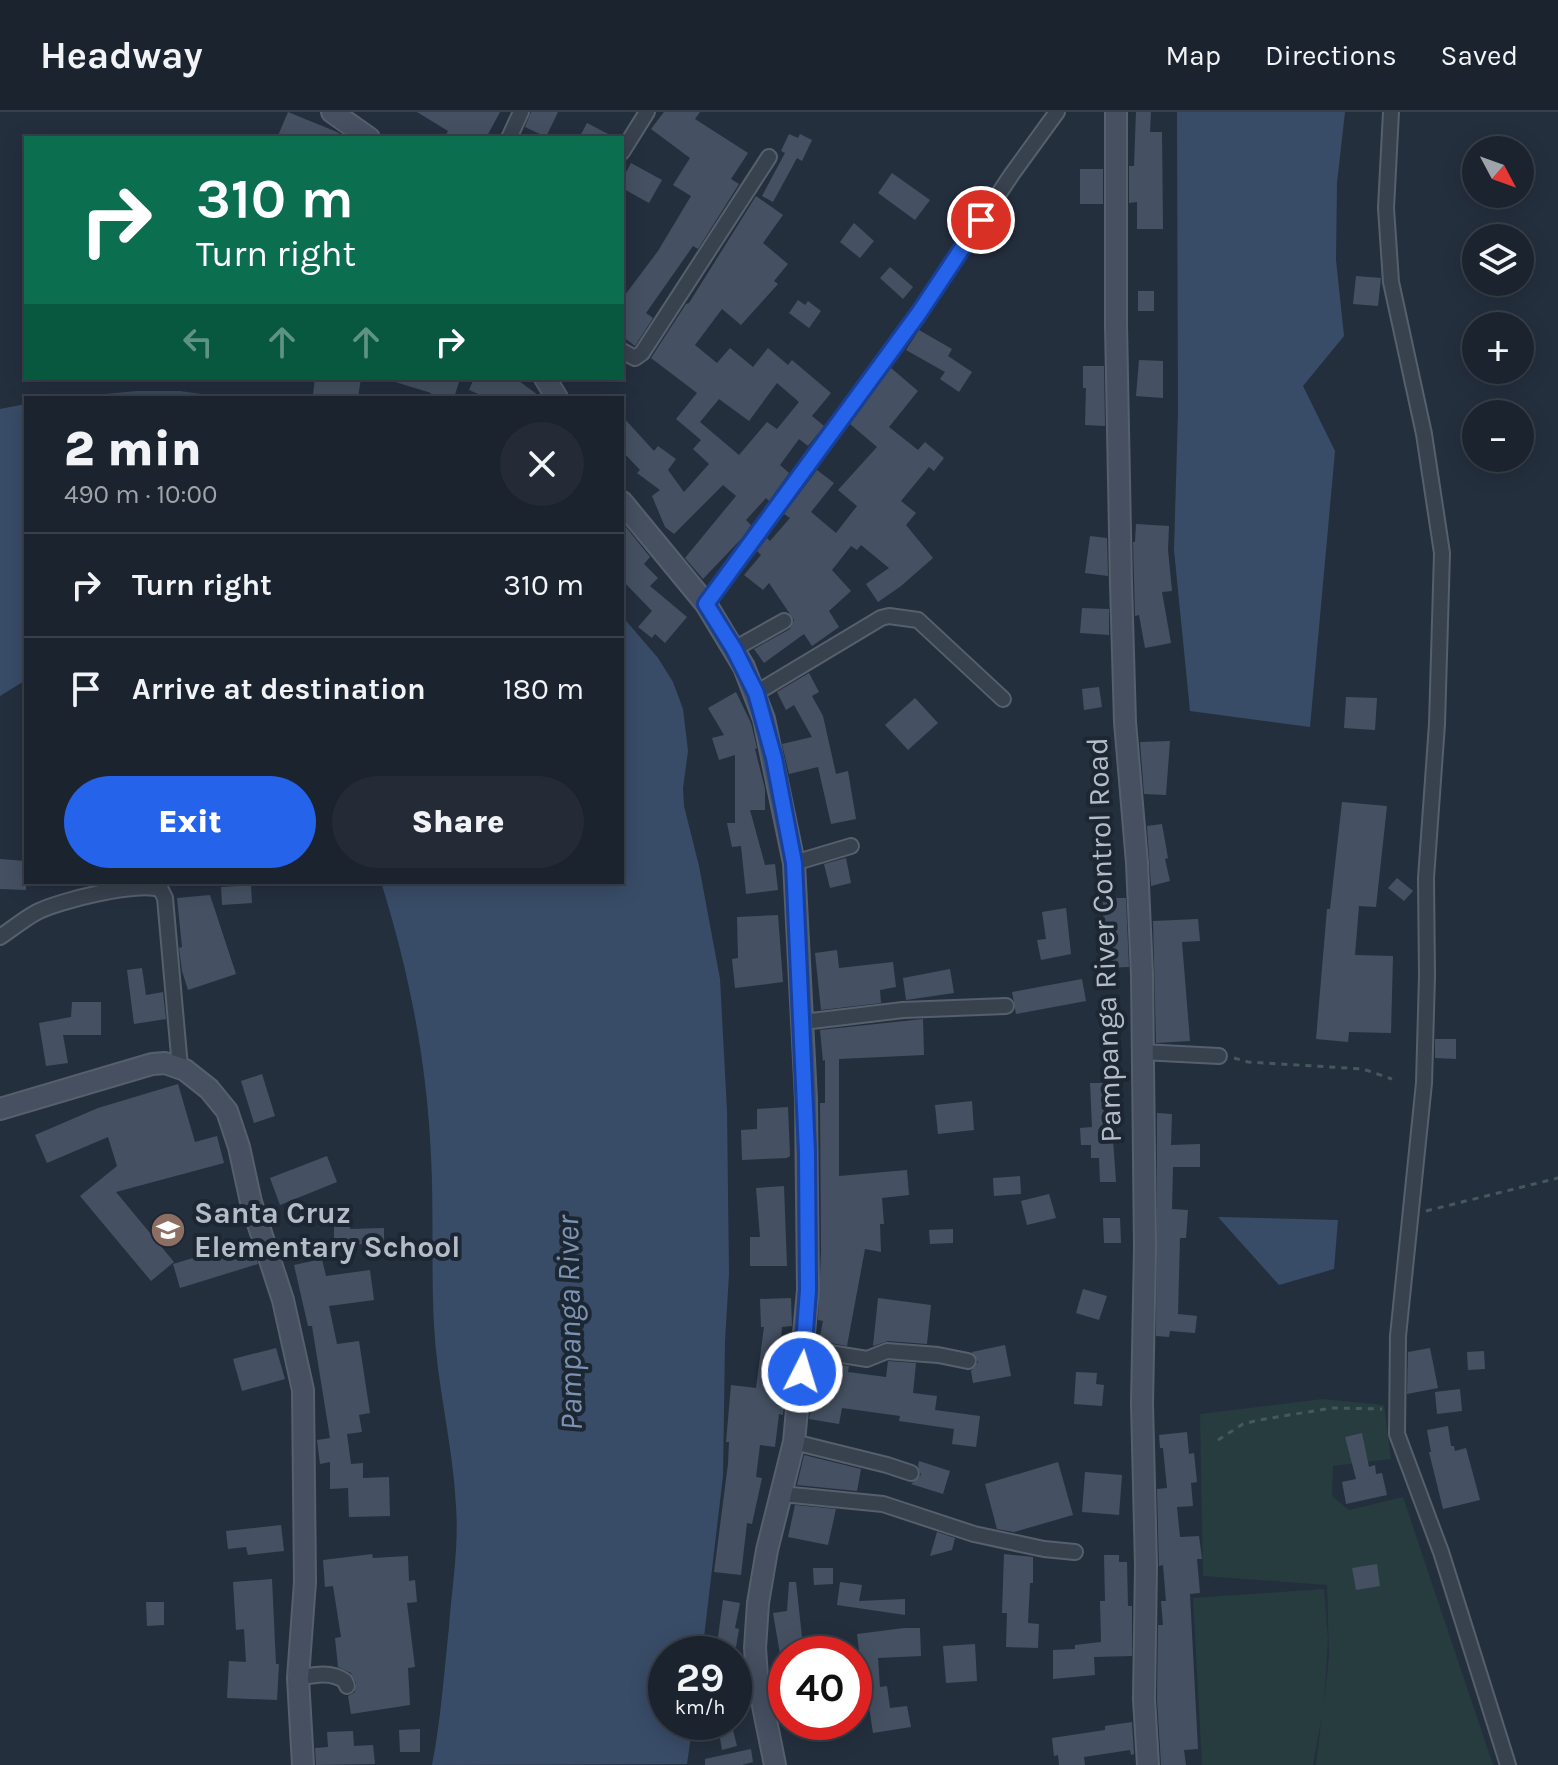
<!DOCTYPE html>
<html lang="en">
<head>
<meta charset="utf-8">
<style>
  body { margin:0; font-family:Karla,sans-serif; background:#242b36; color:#f1f3f6; height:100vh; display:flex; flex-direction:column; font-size:30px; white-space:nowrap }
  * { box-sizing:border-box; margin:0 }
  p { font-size:26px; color:#a0a4aa }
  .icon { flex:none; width:44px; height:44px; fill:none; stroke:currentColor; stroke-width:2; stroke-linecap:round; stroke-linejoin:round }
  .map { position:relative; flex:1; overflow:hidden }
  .details { position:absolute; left:24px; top:284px; width:600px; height:488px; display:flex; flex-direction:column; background:#1b232e; border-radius:0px; box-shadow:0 4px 20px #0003,0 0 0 2px #39404a }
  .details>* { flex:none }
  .banner { position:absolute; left:24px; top:24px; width:600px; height:244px; border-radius:0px; box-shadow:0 4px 20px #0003,0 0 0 2px #39404a; background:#0b6e4f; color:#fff; overflow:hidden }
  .needle { width:52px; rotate:131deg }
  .fabs { position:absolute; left:1462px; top:24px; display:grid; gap:16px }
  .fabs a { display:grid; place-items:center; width:72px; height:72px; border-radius:50%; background:#1b232e; box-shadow:0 4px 20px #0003,0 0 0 2px #39404a; font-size:40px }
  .speed { position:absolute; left:648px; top:1524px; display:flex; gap:16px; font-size:40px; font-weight:700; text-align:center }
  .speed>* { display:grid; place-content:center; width:104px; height:104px; border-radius:50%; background:#1b232e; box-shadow:0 4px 20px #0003,0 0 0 2px #39404a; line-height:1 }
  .speed small { font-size:20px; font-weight:400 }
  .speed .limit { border:12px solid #d22; background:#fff; color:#111 }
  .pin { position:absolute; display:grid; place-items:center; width:68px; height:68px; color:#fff; margin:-34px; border:4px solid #fff; border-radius:50%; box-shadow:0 2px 8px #0007 }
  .me { position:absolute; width:88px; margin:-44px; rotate:5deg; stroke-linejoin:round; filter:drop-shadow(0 0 6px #0008) }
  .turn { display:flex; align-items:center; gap:28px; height:168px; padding:0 40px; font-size:36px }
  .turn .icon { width:104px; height:104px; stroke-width:2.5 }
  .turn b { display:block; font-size:56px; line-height:68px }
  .lanes { display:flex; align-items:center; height:76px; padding:0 40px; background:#0003; justify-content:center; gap:40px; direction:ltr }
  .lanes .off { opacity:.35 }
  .round { display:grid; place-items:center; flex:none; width:84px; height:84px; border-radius:42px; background:#242b36 }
  .headline { display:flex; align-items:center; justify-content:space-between; height:136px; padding:0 40px }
  h1 { font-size:48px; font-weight:800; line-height:60px }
  .button { display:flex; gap:16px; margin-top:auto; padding:16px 40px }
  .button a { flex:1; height:92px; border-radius:48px; background:#2563eb; color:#fff; font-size:32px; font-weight:800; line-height:92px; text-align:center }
  .button a+a { background:#242b36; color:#f1f3f6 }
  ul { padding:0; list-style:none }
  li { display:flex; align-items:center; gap:24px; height:104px; padding:0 40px; border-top:2px solid #39404a }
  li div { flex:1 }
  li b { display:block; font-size:30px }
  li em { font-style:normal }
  header { display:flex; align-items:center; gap:48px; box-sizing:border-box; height:112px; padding:0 40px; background:#1b232e; border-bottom:2px solid #39404a }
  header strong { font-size:38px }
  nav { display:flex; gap:44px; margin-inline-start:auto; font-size:28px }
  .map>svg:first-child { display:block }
  .green { fill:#263c3f }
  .water { fill:#394c67 }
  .building { fill:#455162; fill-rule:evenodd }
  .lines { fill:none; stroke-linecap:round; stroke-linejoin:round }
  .street-casing { stroke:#565f6c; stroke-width:18 }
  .secondary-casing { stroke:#565f6c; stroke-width:24 }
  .path { stroke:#44595c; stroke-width:3; stroke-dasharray:6 6; stroke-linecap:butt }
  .street { stroke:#38414e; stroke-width:14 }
  .secondary { stroke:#465061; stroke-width:20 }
  .route-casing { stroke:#184099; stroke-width:20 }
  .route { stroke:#2563eb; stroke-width:14 }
  .labels { text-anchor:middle; stroke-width:8; stroke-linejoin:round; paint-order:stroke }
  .street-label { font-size:30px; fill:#b4bcc9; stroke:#1d2633 }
  .poi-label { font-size:30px; font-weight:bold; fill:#b4bcc9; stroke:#1d2633; text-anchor:start }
  .water-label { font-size:32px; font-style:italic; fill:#7c92b1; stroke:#1d2633 }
</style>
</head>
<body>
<header>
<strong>Headway</strong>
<nav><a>Map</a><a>Directions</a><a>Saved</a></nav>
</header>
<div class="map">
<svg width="1558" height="1653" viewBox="0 0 1558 1653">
  <rect width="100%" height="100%" fill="#242f3e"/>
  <!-- green -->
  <polygon class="green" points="1322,1287 1384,1293 1391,1347 1333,1354 1332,1384 1349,1398 1403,1385 1493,1653 1316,1653 1322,1603 1313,1653 1202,1653 1193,1486 1324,1477 1328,1527 1324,1594 1329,1543 1327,1473 1203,1464 1200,1302"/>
  <!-- water -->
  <g class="water">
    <polygon points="1177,0 1345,0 1337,71 1336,148 1344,224 1303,274 1335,339 1310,615 1190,599 1174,438 1178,300"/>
    <polygon points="136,279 180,279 229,286 65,286"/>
    <polygon points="26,292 26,568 0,584 0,297"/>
    <path d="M 622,504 L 658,546 L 673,570 L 683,597 L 688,639 L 683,676 L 684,694 L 699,754 L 720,867 L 727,999 L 729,1162 L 725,1229 L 723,1364 L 702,1542 L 666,1542 L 666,1610 L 693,1610 L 687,1652 L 432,1653 C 441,1607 444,1561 449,1515 C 452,1474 459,1435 456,1394 C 453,1333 437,1274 434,1213 C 431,1157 434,1100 431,1044 C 427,950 409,859 381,770 L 622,770 Z"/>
    <polygon points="1218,1105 1338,1108 1334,1157 1279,1173"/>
  </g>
  <!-- building -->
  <g class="building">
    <polygon points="288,0 337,20 346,26 277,26"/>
    <polygon points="417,0 500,0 486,26 444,26 448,19"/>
    <polygon points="531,0 558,0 546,25 525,15"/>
    <polygon points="664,0 700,0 695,7 748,41 731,67 739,72 698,137 693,134 646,201 653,206 635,234 622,224 622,187 658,139 691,84 673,73 690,46 651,17"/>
    <polygon points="1136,0 1151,0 1150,20 1162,20 1163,117 1137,117 1137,90 1129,91 1129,54 1134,54"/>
    <polygon points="587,11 616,26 579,26"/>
    <polygon points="789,22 798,26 800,22 812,28 802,49 797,46 773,90 762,84 785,41 781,39"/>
    <polygon points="631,51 662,68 649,91 622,76 622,68"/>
    <rect x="1080" y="57" width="23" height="35"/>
    <polygon points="892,61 930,88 915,108 878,81"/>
    <path d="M 756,84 L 783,103 L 763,131 L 788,152 L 774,169 L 778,172 L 741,213 L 722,197 L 695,233 L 717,251 L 730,236 L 753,255 L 768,236 L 788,253 L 792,248 L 831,281 L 812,304 L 824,314 L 808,334 L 799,327 L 780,353 L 789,361 L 769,389 L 766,386 L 746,408 L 751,413 L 742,426 L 703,467 L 685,446 L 736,384 L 723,373 L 674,422 L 665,415 L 652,384 L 660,378 L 637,361 L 640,358 L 622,339 L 622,304 L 654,339 L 658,334 L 676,347 L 668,358 L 684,380 L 709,352 L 693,337 L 701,328 L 676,307 L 697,281 L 651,246 L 686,192 L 689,191 ZM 777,271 L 799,290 L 777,317 L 767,310 L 739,343 L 700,310 L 719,287 L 749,309 Z"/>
    <polygon points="854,111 874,129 860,146 840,130"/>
    <polygon points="890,155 913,175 903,187 880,166"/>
    <polygon points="1356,164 1381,166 1378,194 1353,192"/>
    <rect x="1138" y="179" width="16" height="20"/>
    <polygon points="798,188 805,193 808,189 821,199 809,216 789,201"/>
    <polygon points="919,218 952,237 948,244 972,260 959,280 940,267 945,260 906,238"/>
    <polygon points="1139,248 1163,249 1163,286 1136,284"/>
    <polygon points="1083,254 1104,254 1105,314 1085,313 1086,276 1083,276"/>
    <polygon points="891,256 918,279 889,315 918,338 925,330 944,346 934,359 929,355 901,389 916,401 906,413 933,446 901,474 878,490 866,472 889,456 861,433 857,438 851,434 832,458 851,479 829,499 839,515 812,534 804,522 764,551 754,537 790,517 794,508 769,471 763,478 744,463 761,443 757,439 767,426 770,429 790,406 784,402 817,358 834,371 811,400 836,421 857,394 838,378 877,335 850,312"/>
    <polygon points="315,266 361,266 358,286 313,282"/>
    <polygon points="392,266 448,266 459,270 454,286 429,286 431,281 392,269"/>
    <polygon points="474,266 515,266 542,286 487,286 469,278"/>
    <polygon points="622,410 650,445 644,452 658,466 650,474 687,505 665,531 655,522 652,526 638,515 652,499 622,468"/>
    <polygon points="1136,412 1169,414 1168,438 1172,479 1162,480 1171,531 1145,536 1139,503 1135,504 1133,430 1135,430"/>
    <polygon points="1090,424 1107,426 1108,464 1085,461"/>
    <polygon points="1082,496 1109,497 1109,523 1080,521"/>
    <polygon points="809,561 819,580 812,584 823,604 836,662 848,659 856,707 831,712 818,655 789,662 782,632 812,625 794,593 786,598 777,580"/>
    <polygon points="1099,575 1102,595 1084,598 1082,577"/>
    <polygon points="736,580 751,611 757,636 755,637 765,677 765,698 750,698 765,753 775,752 778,778 746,782 741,734 732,735 727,711 735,711 735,643 719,648 712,626 724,623 708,596"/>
    <polygon points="1346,585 1377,586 1375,618 1344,616"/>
    <polygon points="915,586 938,611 908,638 885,613"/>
    <polygon points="1170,629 1166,683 1144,682 1140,630"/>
    <polygon points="1342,690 1387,694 1376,795 1359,794 1355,843 1393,844 1391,921 1349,920 1348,930 1316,927 1327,797 1330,797"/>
    <polygon points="1162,712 1168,746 1165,747 1170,769 1151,774 1147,714"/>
    <polygon points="846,746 851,771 830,776 824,752"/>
    <polygon points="0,747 26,749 26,778 0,777"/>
    <polygon points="1397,766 1413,779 1404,789 1388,776"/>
    <polygon points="251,773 252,791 222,793 221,775"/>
    <polygon points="210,783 236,862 188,878 182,859 179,836 182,835 177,786"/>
    <polygon points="1103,786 1126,786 1129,855 1104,856"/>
    <polygon points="1066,796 1071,842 1041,848 1037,828 1046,827 1042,800"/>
    <polygon points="778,803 783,870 735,876 732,847 738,846 737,805"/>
    <polygon points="1198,807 1200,829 1182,830 1190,929 1156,931 1153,809"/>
    <polygon points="837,838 839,856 893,850 896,875 880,878 881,891 821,898 815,841"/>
    <polygon points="142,856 146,883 163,880 166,907 134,912 127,858"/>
    <polygon points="950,857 954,881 906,888 903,866"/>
    <polygon points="1082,867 1086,889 1016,902 1012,880"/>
    <polygon points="72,890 101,890 101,923 63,923 68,951 46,954 39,911 71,905"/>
    <polygon points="923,907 924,943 839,947 839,1064 907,1058 909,1083 882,1086 884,1112 880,1112 881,1140 865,1137 847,1234 819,1229 823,1209 818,1208 821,1140 820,991 825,991 825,948 823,949 820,918"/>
    <polygon points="1435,927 1456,927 1456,947 1435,946"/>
    <polygon points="262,962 275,1004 254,1011 241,969"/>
    <polygon points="1090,971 1109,971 1116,1070 1100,1070 1099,1046 1091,1046 1091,1033 1081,1033 1080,1016 1092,1015"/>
    <polygon points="178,972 195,1030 217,1024 224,1051 116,1080 174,1150 151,1169 80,1084 117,1054 108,1025 47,1051 35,1023 98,996"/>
    <polygon points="972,989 974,1018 938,1022 935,993"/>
    <polygon points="788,995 790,1044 787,1046 742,1048 741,1018 757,1017 757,997"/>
    <polygon points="1157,1001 1172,1002 1171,1033 1200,1032 1200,1055 1173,1055 1172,1097 1188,1098 1186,1126 1180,1126 1178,1202 1197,1204 1195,1221 1170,1219 1169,1225 1156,1224"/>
    <polygon points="327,1044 337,1070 280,1093 270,1066"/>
    <polygon points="1020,1064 1021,1082 994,1084 993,1066"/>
    <polygon points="784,1074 787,1154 750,1154 750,1125 760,1125 756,1076"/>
    <polygon points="1049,1082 1056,1106 1027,1113 1021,1089"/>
    <polygon points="1103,1106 1120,1106 1121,1131 1104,1131"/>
    <polygon points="334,1113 350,1113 350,1117 384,1116 384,1143 365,1143 365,1132 334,1133"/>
    <polygon points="953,1117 953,1131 930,1132 929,1118"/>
    <polygon points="250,1129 258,1152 180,1176 173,1152"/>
    <polygon points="322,1147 326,1164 370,1158 374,1188 329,1194 337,1232 359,1229 370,1301 359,1303 362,1320 347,1322 351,1352 363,1351 363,1366 389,1365 390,1404 349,1405 348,1376 330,1377 330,1350 320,1352 317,1328 330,1326 312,1214 308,1214 294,1153"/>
    <polygon points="1083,1177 1107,1184 1099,1208 1076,1201"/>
    <polygon points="791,1186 792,1214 782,1215 780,1246 788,1247 783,1303 779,1302 775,1335 760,1333 756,1365 762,1366 752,1412 747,1411 741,1463 714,1460 728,1352 729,1330 726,1330 731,1273 756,1276 764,1215 761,1215 760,1187"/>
    <polygon points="878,1186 931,1193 927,1232 888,1229 873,1234"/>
    <polygon points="1005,1233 1011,1264 973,1271 971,1259 978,1250 972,1240"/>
    <polygon points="276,1236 285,1267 242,1279 233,1247"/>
    <polygon points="1430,1236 1438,1276 1407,1282 1408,1240"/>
    <polygon points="1484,1239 1485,1257 1468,1258 1467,1240"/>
    <polygon points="819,1249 849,1254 848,1260 886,1265 888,1249 916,1251 913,1281 937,1284 935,1298 980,1304 976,1335 952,1332 954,1317 899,1309 900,1304 842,1296 839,1312 809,1307"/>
    <polygon points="1076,1260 1097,1261 1096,1272 1104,1273 1102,1294 1074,1292"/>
    <polygon points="1460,1277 1462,1299 1437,1302 1435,1280"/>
    <polygon points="1448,1314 1451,1334 1454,1334 1455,1339 1466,1336 1480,1388 1443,1397 1429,1340 1431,1340 1427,1318"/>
    <polygon points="1187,1320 1189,1342 1194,1341 1197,1370 1191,1371 1193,1394 1177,1395 1180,1425 1199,1424 1202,1447 1197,1447 1200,1481 1190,1482 1198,1637 1184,1638 1186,1653 1161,1653 1157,1587 1158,1513 1163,1513 1161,1489 1166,1489 1163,1453 1159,1454 1157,1377 1167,1376 1163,1336 1160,1336 1159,1323"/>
    <polygon points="1362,1321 1369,1355 1375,1353 1376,1362 1382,1361 1387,1383 1346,1392 1342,1370 1356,1367 1345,1325"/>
    <polygon points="804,1343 861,1357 857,1379 797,1373"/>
    <polygon points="919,1349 950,1359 943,1382 911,1372 921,1363 918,1354"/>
    <polygon points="1058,1350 1073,1403 1014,1420 997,1417 985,1372"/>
    <polygon points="1085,1360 1122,1363 1119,1403 1082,1400"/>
    <polygon points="795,1393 836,1397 828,1433 788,1425"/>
    <polygon points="281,1413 284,1439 248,1443 246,1435 228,1437 226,1419"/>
    <polygon points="937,1420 955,1426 952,1438 930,1444"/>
    <polygon points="372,1442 373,1446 408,1444 409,1469 415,1468 417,1490 407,1491 415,1555 408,1556 410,1593 351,1602 348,1584 355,1580 356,1571 351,1561 338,1555 335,1526 341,1525 333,1474 325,1475 323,1448"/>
    <polygon points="1004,1442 1033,1445 1033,1471 1030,1471 1028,1511 1039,1512 1038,1536 1006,1535 1007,1501 1002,1501"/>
    <polygon points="1104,1443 1119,1443 1119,1450 1127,1450 1128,1494 1132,1494 1132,1544 1094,1545 1095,1563 1053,1567 1053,1538 1075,1537 1075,1533 1101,1530 1100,1489 1105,1489"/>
    <polygon points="1377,1452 1380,1474 1356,1478 1352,1456"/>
    <polygon points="813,1456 833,1456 833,1472 814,1473"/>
    <polygon points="272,1467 276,1552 279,1552 277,1588 227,1586 229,1549 246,1550 244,1517 236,1518 233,1470"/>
    <polygon points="789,1470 796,1470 802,1525 808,1524 810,1542 780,1542 773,1501 787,1499"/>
    <polygon points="840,1470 862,1473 859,1489 905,1487 905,1503 837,1493"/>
    <polygon points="723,1488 740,1491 735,1516 739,1517 736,1535 717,1532"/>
    <polygon points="146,1490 164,1490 164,1513 147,1514"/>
    <polygon points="904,1516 920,1516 921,1544 878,1546 880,1575 887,1574 890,1596 907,1594 911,1615 873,1621 869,1595 860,1597 858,1555 861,1555 857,1522"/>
    <polygon points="975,1532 977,1569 946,1571 943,1534"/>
    <polygon points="717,1610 731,1610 737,1634 722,1638"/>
    <polygon points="1132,1610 1134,1642 1131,1643 1130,1638 1084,1645 1085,1653 1059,1653 1058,1643 1054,1644 1052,1626 1105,1618 1105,1614"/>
    <polygon points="420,1617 420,1640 400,1640 399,1618"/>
    <polygon points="353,1619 354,1634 373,1633 375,1652 316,1653 315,1636 328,1635 327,1620"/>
    <polygon points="751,1637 753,1650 742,1653 705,1653 705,1647"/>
  </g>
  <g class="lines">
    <!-- street casing -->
    <g class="street-casing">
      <g id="street">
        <polyline points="1391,0 1386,96 1391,170 1424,322 1442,441 1437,612 1426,766 1427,864 1424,971 1398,1224 1397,1322 1441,1440 1508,1653"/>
        <polyline points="509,26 521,0"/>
        <polyline points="622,40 647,0"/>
        <polyline points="622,239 635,246 642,241 769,45"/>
        <polyline points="706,492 919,201 1012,62 1057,0"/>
        <polyline points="734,537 784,509"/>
        <polyline points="756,581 881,506 889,504 918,508 1003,587"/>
        <polyline points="794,751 851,734"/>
        <path d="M 0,825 C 12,817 24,807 37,800 C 58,789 141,768 161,778 L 165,786 L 180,955"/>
        <polyline points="803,910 903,898 1006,894"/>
        <polyline points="1142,940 1219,944"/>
        <polyline points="805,1237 867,1247 887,1239 938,1243 968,1249"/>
        <polyline points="794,1330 887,1353 911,1361"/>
        <polyline points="782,1382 883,1392 974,1422 1044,1437 1075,1440"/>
        <path d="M 298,1566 C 314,1563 330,1559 345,1569 L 347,1574"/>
      </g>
    </g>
    <!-- secondary casing -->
    <g class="secondary-casing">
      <g id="secondary">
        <polyline points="332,0 369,26"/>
        <polyline points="1116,0 1116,213 1121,472 1125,610 1137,751 1142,863 1145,1136 1142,1292 1146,1454 1144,1587 1148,1653"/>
        <polyline points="545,266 557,286"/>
        <polyline points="622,390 706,492 744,555 764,607 794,751 806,987 808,1178 794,1330 767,1438 758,1491 755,1536 757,1564 775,1653"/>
        <polyline points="0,997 152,952 165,951 185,958 209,977 227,999 239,1035 251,1090 283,1188 303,1278 305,1470 298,1566 303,1653"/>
      </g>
    </g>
    <!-- path -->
    <g class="path">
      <polyline points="1234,946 1248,950 1363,957 1392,967"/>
      <polyline points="1426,1099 1558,1066"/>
      <polyline points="1218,1328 1243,1312 1259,1308 1332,1296 1382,1297"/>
    </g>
    <!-- street -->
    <use href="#street" class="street"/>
    <!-- secondary -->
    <use href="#secondary" class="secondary"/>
  </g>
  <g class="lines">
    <!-- route casing -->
    <g class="route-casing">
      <polyline id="route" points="802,1260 808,1178 807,1040 794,751 774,646 756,581 734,537 706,492 919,201 981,108"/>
    </g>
    <!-- route -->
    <use href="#route" class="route"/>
  </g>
  <!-- icons -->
  <defs>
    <g id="school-disc" transform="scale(1.8)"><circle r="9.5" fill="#8d6e63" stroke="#1d2633"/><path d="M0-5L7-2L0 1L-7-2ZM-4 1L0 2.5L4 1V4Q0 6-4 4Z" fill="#fff"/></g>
  </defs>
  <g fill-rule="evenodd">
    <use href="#school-disc" x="168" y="1118"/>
  </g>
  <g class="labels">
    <!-- street labels -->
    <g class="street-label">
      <text transform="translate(1104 828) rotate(-92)" y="10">Pampanga River Control Road</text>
    </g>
    <!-- poi labels -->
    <g class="poi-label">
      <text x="194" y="1111">Santa Cruz<tspan x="194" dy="34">Elementary School</tspan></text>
    </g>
    <!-- water labels -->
    <g class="water-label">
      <text transform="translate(569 1211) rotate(-91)" y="11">Pampanga River</text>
    </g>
  </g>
</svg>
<div class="fabs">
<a><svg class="needle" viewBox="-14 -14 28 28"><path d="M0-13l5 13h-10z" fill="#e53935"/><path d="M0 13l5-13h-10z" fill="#a0a4aa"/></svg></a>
<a><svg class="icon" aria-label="layers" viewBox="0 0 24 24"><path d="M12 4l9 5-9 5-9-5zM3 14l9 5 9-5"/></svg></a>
<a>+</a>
<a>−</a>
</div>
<div class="speed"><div>29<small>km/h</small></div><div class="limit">40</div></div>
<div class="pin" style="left:981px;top:108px;background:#d93025"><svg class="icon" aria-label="arrive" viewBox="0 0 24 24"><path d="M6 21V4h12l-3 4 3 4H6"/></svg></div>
<svg class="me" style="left:802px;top:1260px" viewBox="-20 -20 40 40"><circle r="17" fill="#2563eb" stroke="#fff" stroke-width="3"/><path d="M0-11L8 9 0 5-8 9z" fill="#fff"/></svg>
<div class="banner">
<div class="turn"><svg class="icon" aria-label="right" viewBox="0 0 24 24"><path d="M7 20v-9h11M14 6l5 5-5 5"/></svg><div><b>310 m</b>Turn right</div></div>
<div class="lanes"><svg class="icon off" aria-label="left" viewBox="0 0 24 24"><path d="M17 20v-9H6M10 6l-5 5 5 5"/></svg><svg class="icon off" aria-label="ahead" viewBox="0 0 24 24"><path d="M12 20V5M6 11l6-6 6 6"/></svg><svg class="icon off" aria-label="ahead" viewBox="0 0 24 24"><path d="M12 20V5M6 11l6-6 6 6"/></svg><svg class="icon" aria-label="right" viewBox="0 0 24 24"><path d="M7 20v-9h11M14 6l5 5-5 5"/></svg></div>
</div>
<section class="details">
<div class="headline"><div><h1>2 min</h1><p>490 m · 10:00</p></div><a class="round"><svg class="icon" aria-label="close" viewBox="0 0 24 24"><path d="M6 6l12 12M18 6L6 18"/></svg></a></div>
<ul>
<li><svg class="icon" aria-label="right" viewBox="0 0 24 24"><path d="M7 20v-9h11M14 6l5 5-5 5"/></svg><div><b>Turn right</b></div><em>310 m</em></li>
<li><svg class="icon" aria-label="arrive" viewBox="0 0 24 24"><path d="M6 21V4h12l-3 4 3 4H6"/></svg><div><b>Arrive at destination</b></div><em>180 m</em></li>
</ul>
<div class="button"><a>Exit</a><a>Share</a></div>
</section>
</div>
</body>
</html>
